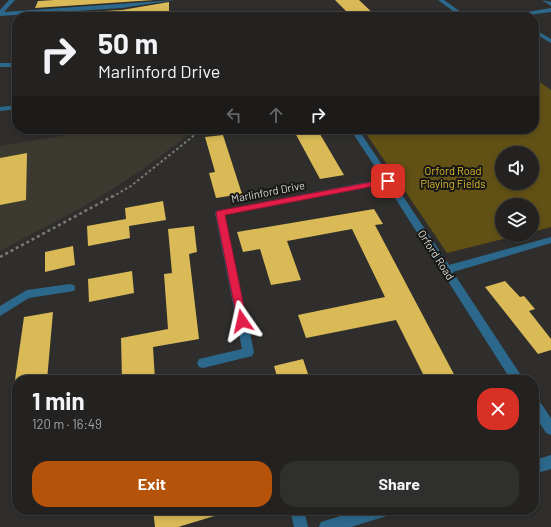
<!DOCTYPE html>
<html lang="en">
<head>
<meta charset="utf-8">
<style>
  body { margin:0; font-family:Barlow,sans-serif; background:#2f2f2e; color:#f1f3f6; height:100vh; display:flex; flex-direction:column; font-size:15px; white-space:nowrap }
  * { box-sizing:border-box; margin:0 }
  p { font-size:13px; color:#a3a4a5 }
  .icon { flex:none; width:22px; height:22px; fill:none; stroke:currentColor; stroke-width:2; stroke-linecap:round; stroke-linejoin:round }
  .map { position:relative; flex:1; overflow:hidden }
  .panel { position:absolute; left:12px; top:375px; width:527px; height:140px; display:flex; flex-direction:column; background:#232221; border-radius:16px; box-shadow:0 2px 6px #0003,0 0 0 1px #403f3f }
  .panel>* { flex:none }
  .guide { position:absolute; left:12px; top:12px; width:527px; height:122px; border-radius:16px; box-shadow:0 2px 6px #0003,0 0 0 1px #403f3f; background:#232221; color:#f1f3f6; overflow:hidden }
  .buttons { position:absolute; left:495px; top:146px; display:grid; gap:8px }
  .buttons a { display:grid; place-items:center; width:44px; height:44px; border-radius:50%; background:#232221; box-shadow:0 2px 6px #0003,0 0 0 1px #403f3f; font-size:20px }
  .pin { position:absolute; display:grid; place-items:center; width:34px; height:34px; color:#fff; margin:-17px; border-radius:8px; box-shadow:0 2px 6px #0006 }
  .me { position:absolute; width:44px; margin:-22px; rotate:349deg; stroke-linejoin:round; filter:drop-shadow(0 0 3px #0008) }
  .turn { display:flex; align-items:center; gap:14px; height:84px; padding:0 20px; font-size:18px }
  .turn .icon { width:52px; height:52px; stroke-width:2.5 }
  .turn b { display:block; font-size:28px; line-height:34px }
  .lanes { display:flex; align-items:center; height:38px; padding:0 20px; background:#0003; justify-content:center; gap:20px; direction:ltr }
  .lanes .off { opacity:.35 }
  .round { display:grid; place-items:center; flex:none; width:42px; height:42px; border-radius:16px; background:#2f2f2e }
  .headline { display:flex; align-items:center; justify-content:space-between; height:68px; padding:0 20px }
  h1 { font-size:24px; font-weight:700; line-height:30px }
  .button { display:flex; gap:8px; margin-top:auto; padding:8px 20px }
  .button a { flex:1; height:46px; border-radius:16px; background:#b45309; color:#fff; font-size:16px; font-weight:700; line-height:46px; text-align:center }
  .button a+a { background:#2f2f2e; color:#f1f3f6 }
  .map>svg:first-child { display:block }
  .built { fill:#3b3930 }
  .green { fill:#625115; fill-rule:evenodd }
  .building { fill:#d9ba56 }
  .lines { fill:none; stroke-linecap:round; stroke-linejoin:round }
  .path-far1 { stroke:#7c7b79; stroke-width:2; stroke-dasharray:2.5 2.5; stroke-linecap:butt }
  .path { stroke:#7c7b79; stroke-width:2.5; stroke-dasharray:3 3; stroke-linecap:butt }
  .minor { fill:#2c688b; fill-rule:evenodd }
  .route { fill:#e11d48; stroke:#92132f }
  .labels { text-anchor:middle; stroke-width:4; stroke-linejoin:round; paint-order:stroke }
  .park-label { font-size:11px; fill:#e2bc2c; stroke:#171715 }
  .street-label { font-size:11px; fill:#d8d8d6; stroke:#171715 }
</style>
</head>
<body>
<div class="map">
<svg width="551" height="527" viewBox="0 0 551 527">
  <rect width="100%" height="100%" fill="#2f2e2c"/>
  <!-- built -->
  <polygon class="built" points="102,129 196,129 146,167 111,190 79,209 0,251 0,146"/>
  <!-- green -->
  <path class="green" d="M 534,78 L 551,90 L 551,227 L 532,232 L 532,205 L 502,205 L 502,235 L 519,235 L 447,253 L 363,129 L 534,129 ZM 502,153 L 532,153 L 532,183 L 502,183 Z"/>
  <!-- building -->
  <g class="building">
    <polygon points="54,0 154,0 35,8 38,1"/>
    <polygon points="335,0 359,0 377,17 346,17 346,11"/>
    <polygon points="169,2 169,11 117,17 31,17 31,15 122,10"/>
    <polygon points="293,129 317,129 344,175 320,179"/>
    <polygon points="223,135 242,194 216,198 209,173 215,172 205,137"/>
    <polygon points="27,153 26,200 0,205 0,158"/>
    <polygon points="163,201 166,220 129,226 130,238 88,246 87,226 126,219 125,208"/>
    <polygon points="374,209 383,224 375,225 457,380 426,380 396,320 306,338 298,315 385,297 352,229 287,241 301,280 271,285 260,249 243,252 237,232"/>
    <polygon points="194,226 197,252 189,254 199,339 153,347 155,380 122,380 121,338 168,329 164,274 172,273 168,229"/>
    <polygon points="73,246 75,265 45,272 45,252"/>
    <polygon points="132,271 134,293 89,302 88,279"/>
    <polygon points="505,281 520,297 524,296 535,309 529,311 551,339 551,350 538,354 485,287"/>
    <polygon points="53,312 47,380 15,380 24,317"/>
    <polygon points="303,359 310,380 278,380 274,366"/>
    <polygon points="153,510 220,510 221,514 178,527 155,527"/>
  </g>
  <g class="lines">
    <!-- path-far1 -->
    <polyline class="path-far1" points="112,197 131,186 202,129"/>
    <!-- path -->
    <polyline class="path" points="0,257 113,196"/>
    <!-- minor -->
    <g class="minor">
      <polygon points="9,0 15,0 4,12 175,0 122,8 0,16 0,10"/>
      <polygon points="438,0 444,0 468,17 461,17"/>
      <polygon points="542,0 551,2 551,6"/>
      <polygon points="551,8 551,12 513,17 498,17"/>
      <polygon points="534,29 551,39 551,43 534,33"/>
      <rect x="0" y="63" width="17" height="4"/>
      <polygon points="17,105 17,109 0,111 0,107"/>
      <polygon points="350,129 358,129 449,265 551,237 551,243 453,272 524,380 511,380 386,184 225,215 254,352 252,356 248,357 203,368 199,367 197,363 199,359 242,349 215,213 217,211 383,179"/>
      <polygon points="70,284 74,285 75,288 74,291 29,298 0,316 0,306 27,290"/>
      <polygon points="534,397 538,399 551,418 551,435 546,433 534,414"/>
      <polygon points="551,455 551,469 534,474 534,460"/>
      <polygon points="290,510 304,510 308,527 294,527"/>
      <polygon points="360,510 392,510 390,515 351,527 319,527 321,522"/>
    </g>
  </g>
  <!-- route -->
  <polygon class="route" points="388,179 391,181 390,183 225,215 247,321 246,324 242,325 238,324 216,213 217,211"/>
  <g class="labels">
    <!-- park labels -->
    <g class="park-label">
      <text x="453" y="175">Orford Road<tspan x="453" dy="13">Playing Fields</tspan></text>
    </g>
    <!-- street labels -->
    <g class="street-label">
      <text transform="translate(268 192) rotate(-11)" y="4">Marlinford Drive</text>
      <text transform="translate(436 255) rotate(57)" y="4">Orford Road</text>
    </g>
  </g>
</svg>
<div class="buttons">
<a><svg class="icon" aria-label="sound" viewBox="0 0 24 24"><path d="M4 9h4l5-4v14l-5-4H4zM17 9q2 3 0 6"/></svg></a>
<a><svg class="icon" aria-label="layers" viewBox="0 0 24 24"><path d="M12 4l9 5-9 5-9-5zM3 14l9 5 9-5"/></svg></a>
</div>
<div class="pin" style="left:388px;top:181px;background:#d93025"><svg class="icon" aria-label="arrive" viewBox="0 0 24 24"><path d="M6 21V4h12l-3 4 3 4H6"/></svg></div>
<svg class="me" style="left:242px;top:321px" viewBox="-20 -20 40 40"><path d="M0-17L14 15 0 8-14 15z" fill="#e11d48" stroke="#fff" stroke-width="4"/></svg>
<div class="guide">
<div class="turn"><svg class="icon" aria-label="right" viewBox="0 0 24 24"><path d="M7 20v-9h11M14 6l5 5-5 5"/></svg><div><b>50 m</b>Marlinford Drive</div></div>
<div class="lanes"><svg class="icon off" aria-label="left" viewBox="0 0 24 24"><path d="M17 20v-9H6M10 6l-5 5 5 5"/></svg><svg class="icon off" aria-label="ahead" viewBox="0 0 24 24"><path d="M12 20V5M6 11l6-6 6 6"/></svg><svg class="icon" aria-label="right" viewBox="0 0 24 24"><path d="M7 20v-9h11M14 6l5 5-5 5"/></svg></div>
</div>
<section class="panel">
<div class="headline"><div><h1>1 min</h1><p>120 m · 16:49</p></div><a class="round" style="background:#d93025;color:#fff"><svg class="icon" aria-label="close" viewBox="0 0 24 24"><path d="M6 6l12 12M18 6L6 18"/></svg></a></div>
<div class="button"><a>Exit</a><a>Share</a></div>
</section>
</div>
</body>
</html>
